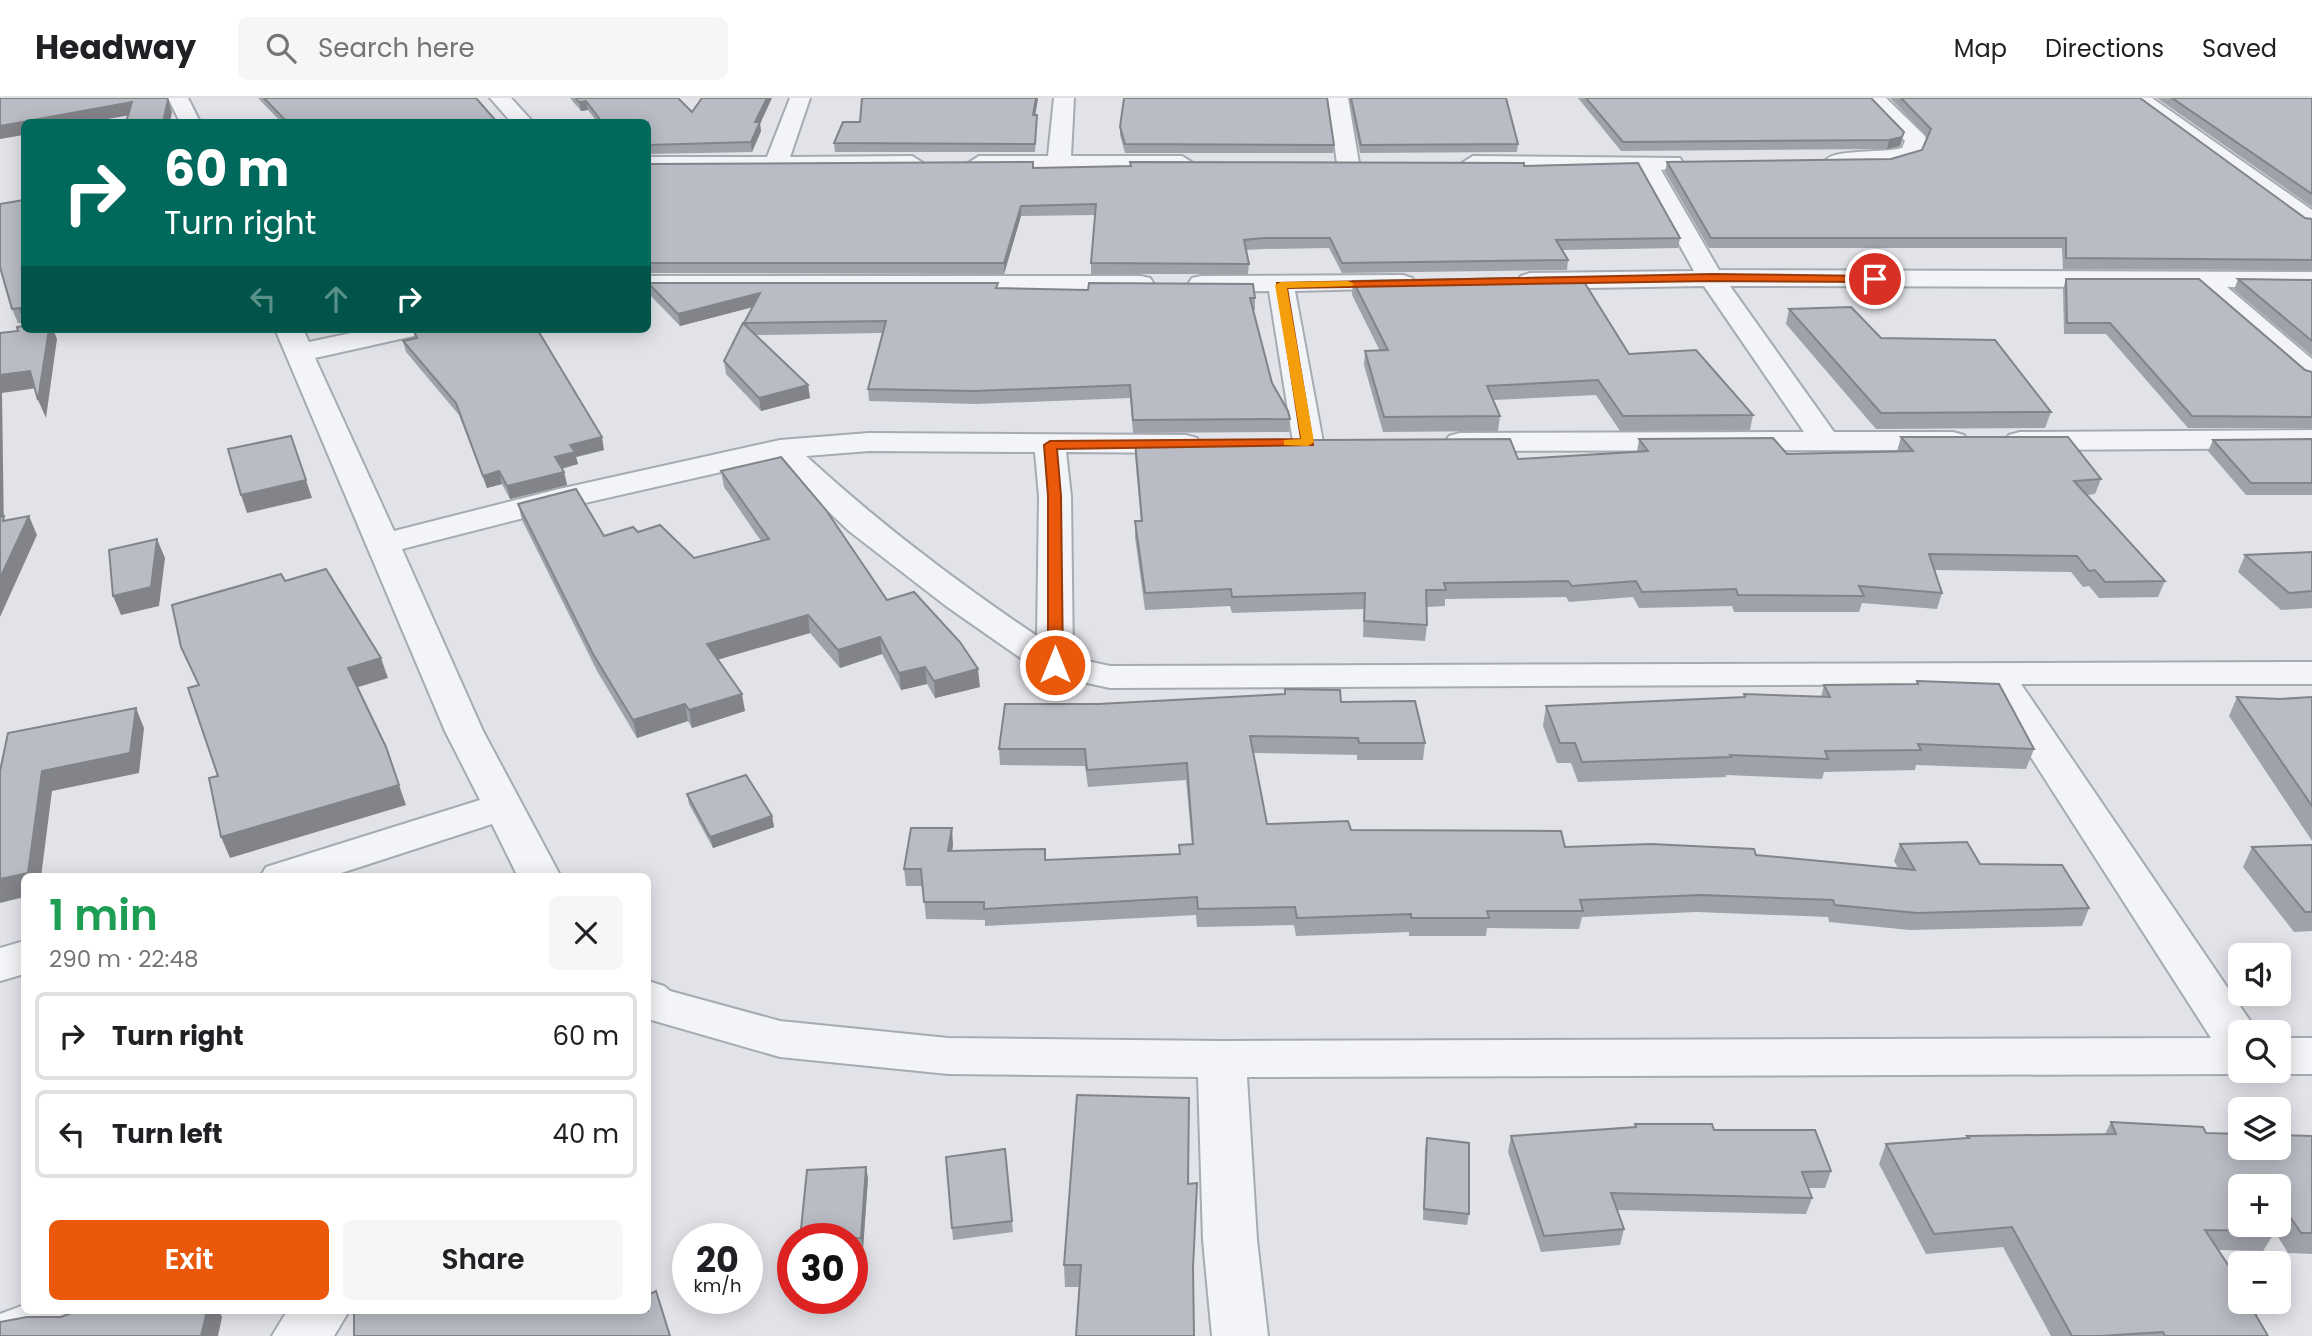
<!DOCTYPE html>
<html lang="en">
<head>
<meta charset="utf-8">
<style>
  body { margin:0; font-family:Poppins,sans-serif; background:#f6f6f6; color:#202124; height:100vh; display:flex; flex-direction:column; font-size:26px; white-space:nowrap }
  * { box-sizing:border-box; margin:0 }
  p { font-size:23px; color:#757577 }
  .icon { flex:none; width:38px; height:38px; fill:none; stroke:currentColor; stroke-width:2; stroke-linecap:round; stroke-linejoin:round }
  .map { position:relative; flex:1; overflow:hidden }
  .panel { position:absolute; left:21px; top:775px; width:630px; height:441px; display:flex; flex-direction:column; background:#fff; border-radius:10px; box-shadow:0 4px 18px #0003 }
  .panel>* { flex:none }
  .top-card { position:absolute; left:21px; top:21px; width:630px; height:214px; border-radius:10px; box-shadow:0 4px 18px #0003; background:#00695c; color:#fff; overflow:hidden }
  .controls { position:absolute; left:2228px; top:845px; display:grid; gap:14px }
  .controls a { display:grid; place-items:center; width:63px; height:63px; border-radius:10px; background:#fff; box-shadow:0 4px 18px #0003; font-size:35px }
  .speed { position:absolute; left:672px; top:1125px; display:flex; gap:14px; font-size:35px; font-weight:700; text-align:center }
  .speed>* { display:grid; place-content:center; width:91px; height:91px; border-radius:50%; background:#fff; box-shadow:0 4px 18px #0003; line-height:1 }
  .speed small { font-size:18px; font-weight:400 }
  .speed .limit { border:10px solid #d22; background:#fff; color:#111 }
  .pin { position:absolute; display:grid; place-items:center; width:60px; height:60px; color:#fff; margin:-30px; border:4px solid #fff; border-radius:50%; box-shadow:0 2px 7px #0007 }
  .me { position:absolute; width:77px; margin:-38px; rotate:0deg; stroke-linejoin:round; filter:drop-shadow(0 0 5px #0008) }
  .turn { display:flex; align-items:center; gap:24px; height:147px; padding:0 28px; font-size:32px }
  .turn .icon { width:91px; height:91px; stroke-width:2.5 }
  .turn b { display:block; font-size:49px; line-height:60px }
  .lanes { display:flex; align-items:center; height:66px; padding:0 28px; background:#0003; justify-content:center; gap:35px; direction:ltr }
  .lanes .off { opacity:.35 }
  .round { display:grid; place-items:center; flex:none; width:74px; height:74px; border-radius:10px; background:#f6f6f6 }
  .overview { display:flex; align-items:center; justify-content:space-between; height:119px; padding:0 28px }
  h1 { font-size:42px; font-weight:600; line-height:52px; color:#1e9e55 }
  .action { display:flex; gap:14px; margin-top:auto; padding:14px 28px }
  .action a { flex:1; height:80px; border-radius:10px; background:#ea580c; color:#fff; font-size:28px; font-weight:600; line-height:80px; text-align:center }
  .action a+a { background:#f6f6f6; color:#202124 }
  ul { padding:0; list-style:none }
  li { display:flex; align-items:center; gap:21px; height:88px; margin:0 14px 10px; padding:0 14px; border:4px solid #e0e0e0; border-radius:10px }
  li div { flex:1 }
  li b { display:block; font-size:26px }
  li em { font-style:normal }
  header { display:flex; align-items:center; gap:42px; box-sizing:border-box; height:98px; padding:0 35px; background:#fff; border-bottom:2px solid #e0e0e0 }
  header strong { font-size:33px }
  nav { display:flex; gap:38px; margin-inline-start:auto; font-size:24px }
  .search { width:490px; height:63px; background:#f6f6f6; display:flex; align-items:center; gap:18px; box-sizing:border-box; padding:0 24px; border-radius:10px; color:#757577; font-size:26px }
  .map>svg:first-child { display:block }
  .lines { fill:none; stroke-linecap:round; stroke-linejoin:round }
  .minor-casing { stroke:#a7aab2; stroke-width:4 }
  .minor { fill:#f3f4f7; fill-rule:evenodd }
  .wall { fill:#9fa2a9; fill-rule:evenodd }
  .shaded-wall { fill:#828489 }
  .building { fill:#b9bcc4; stroke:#828489; stroke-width:2 }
  .route { fill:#ea580c; stroke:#983908; stroke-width:2 }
  .slow { fill:#f59e0b }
</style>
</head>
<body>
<header>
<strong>Headway</strong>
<div class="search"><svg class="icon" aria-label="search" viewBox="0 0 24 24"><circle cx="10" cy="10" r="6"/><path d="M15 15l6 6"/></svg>Search here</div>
<nav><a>Map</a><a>Directions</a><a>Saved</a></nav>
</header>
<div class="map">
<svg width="2312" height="1238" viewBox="0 0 2312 1238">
  <rect width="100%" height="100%" fill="#e1e3e8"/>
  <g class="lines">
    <!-- minor casing -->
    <g class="minor-casing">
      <g id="minor">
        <polygon points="168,0 188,0 200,24 180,24"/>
        <polygon points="490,0 511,0 533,24 511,24"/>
        <polygon points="790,0 810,0 790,59 912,58 923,65 912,72 648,73 648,59 767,59"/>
        <polygon points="1054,0 1074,0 1071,58 1182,58 1193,65 1182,72 971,70 968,65 979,58 1048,58"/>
        <polygon points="1328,0 1348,0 1359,65 1356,70 1348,72 1337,65"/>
        <path d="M 1864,0 L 1886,0 L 1924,37 L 1927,42 L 1919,59 L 1889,68 L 1829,67 L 1826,62 C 1834,51 1885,55 1902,50 L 1905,43 Z"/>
        <polygon points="2128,0 2152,0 2312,112 2312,130 2303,128"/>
        <polygon points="1473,58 1680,60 1683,65 1680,70 1661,72 1719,172 2312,174 2312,190 2227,189 2312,261 2312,284 2302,281 2196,189 1730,188 1834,334 1953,334 1964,337 1968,343 1964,349 1953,352 1460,353 1449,350 1445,344 1449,338 1460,335 1804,334 1704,188 1530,191 1521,188 1517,183 1521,178 1530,175 1694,173 1638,72 1465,70 1462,65"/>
        <polygon points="1403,177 1412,180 1416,185 1412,190 1295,193 1323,344 1319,350 1308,353 1297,350 1293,344 1269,193 1201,194 1192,192 1188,186 1192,180 1201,178"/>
        <polygon points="648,178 1141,178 1150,180 1154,186 1150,192 1141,194 648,194"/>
        <path d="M 275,231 L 303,231 L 309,244 L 370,231 L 422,231 L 418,237 L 315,260 L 394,433 L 559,391 L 780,342 L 869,335 L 1186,337 L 1197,340 L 1201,346 L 1197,352 L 1186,355 L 1066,354 L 1071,398 L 1073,560 L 1110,568 L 2312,564 L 2312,586 L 2021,586 L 2257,933 L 2240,934 L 2240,973 L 2250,973 L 2240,976 L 1247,979 L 1257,1142 L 1268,1238 L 1212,1238 L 1203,1142 L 1198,979 L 948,976 L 780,959 L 648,921 L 648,883 L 664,888 L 670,893 L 780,923 L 948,940 L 1222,943 L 2211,940 L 1984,586 L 1110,590 L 1042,575 L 946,508 L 849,433 L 774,362 L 563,410 L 402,451 L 483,633 L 561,779 L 518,779 L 492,726 L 329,779 L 260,779 L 266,769 L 480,702 L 445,633 ZM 869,353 L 1035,354 L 1039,398 L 1037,538 C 955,483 879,425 806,358 Z"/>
        <polygon points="2312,332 2312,350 2020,352 2009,349 2005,343 2009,337 2020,334"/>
        <polygon points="24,843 24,876 0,883 0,850"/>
        <polygon points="2278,940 2312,940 2312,976 2278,976 2268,973 2278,973"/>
        <polygon points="24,1207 24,1213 104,1213 96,1230 75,1238 0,1238 0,1216"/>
        <polygon points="287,1213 349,1213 334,1238 272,1238"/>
      </g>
    </g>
    <!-- minor -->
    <use href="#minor" class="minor"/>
  </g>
  <!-- wall -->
  <g class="wall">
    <polygon points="258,0 476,0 497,24 281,24"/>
    <polygon points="570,0 678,0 692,14 760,26 761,33 752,54 648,56 648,59 648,24 597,24 588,12 581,13"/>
    <polygon points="862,0 1038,0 1035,17 1037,25 1035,54 835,54 834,45 860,24"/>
    <polygon points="1349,0 1506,0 1518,46 1517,54 1360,55"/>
    <polygon points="1578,0 1871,0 1902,44 1900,48 1887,51 1621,53"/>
    <polygon points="1890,0 2140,0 2305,120 2312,121 2312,172 2063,171 2062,150 1709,150 1665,74 1667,64 1891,61 1922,52 1928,39"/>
    <polygon points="2157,0 2312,0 2312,109"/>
    <polygon points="1120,29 1334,47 1333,55 1125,55 1120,37"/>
    <polygon points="1033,64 1034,70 1130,68 1130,64 1524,68 1680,140 1678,150 1563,152 1568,162 1567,172 1342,175 1329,150 1263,151 1246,152 1249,166 1248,176 1091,176 1091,165 1095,117 1021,118 1004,176 648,175 648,178 648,66"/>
    <polygon points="24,102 24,225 18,225 12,211"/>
    <polygon points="2066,181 2312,274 2312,330 2188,330 2106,236 2064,236 2063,191"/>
    <polygon points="2238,181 2312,182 2312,258 2234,192"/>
    <polygon points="1353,183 1629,256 1753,317 1750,332 1620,333 1596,297 1493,302 1500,318 1498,333 1383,334 1364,267 1365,253 1380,253 1352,197"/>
    <polygon points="648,185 998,191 1255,200 1255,212 1253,212 1272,285 1290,321 1289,334 1133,335 1130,300 976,306 869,303 868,291 882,235 756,237 808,287 810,300 761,313 726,276 724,263 752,209 680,228 650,197"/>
    <polygon points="1789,211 1881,240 2051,314 2045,330 1876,331 1786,226"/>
    <polygon points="413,231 604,352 576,359 578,366 562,370 564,374 567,387 510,401 502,386 487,390 459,317 406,254 403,243 415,240"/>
    <polygon points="1901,339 2101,381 2095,396 2087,397 2165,483 2158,499 2099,500 2089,488 2083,489 2071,474 1935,472 1942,495 1937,511 1862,505 1859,514 1734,514 1732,508 1639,510 1633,499 1569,504 1566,499 1445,501 1445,508 1427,509 1427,527 1425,543 1363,539 1364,511 1232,515 1230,508 1145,512 1135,439 1135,423 1141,423 1135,358 1135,343 1518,361 1637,354 1639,341 1787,356 1897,353"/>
    <polygon points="2312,341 2312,397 2246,397 2208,353 2213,342"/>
    <polygon points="721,373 887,502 980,589 935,600 927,586 901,592 882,556 840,570 810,535 718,561 745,613 692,630 688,623 637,640 597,573 522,422 518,406 604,438 694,460 761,443 724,389"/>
    <polygon points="2312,454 2312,510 2281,512 2238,474 2245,457"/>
    <polygon points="1917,583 2034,651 2026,671 1916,667 1915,672 1824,674 1822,681 1726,677 1726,679 1578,684 1571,665 1557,665 1543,628 1546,608 1744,599 1744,596 1821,599 1824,587 1916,586"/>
    <polygon points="2237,599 2280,601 2312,599 2312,743 2229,618"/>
    <polygon points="1341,604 1425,645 1423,662 1357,662 1357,657 1253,655 1267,726 1565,749 1756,757 1898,770 1894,763 1900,746 1980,766 2089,810 2082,828 1910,832 1829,824 1828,819 1697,814 1582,819 1579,831 1487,830 1486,838 1409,838 1409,834 1296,838 1294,827 1197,829 1196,817 985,828 985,822 926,821 923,788 906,788 904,771 953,747 952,753 1045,762 1179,756 1192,746 1186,682 1088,689 1085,668 1000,667 999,651 1098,606"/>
    <polygon points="687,696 772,718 774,729 713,750 689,706"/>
    <polygon points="2312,747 2312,833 2294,834 2243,769 2252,749"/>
    <polygon points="1189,1000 1079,1189 1065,1189 1064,1167"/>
    <path d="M 2111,1024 L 2206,1035 L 2312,1038 L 2312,1156 L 2288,1155 L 2275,1134 L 2263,1153 L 2219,1152 L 2259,1213 L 2256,1218 L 2268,1238 L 2051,1238 L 2003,1149 L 1926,1156 L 1879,1066 L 1886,1046 L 1966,1041 L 1967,1038 L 2105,1036 ZM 2240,1088 L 2278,1088 L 2278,1127 L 2240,1127 Z"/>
    <polygon points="1635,1026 1714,1032 1831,1073 1825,1090 1808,1090 1812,1100 1806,1116 1617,1112 1624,1131 1620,1147 1541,1154 1508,1054 1511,1038 1634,1029"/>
    <polygon points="1427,1040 1469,1116 1467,1127 1423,1122 1425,1051"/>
    <polygon points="1005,1051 1013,1134 953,1142 952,1130"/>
    <polygon points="868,1080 863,1151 852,1151 852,1141 800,1141"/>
  </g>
  <!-- shaded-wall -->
  <g class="shaded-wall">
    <polygon points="767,0 772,0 760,26 761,33 752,54 751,44 755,24"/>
    <polygon points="1036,0 1038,0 1034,25 1033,17"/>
    <polygon points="168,2 172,14 170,24 163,24"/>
    <polygon points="586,3 588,12 581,13 579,4"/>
    <polygon points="132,4 136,16 91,24 24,24 24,37 0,41 0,28"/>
    <polygon points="1904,34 1900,48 1887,51 1889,42"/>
    <polygon points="1021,108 1021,118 1004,176 1004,165"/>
    <polygon points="760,195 761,207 680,228 678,216"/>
    <polygon points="49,231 53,231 57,241 46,320 38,302"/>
    <polygon points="30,273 37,290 2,295 4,438 0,431 0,277"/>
    <polygon points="808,287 810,300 761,313 759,300"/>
    <polygon points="602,339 604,352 576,359 578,366 558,372 555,359 570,347"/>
    <polygon points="499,373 502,386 487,390 483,378"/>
    <polygon points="564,374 567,387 510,401 507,388"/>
    <polygon points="306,382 312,400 247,415 241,397"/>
    <polygon points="29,418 37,437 0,519 0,480"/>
    <polygon points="157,441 165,460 159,508 121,517 113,498"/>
    <polygon points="808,517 810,535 710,564 707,546"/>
    <polygon points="880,539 882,556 840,570 838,552"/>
    <polygon points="381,560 388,580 355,590 348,570"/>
    <polygon points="925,569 927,586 901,592 899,575"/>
    <polygon points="978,571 980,589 935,600 934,583"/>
    <polygon points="742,596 745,613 692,630 689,612"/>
    <polygon points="685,606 688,623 637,640 633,622"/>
    <polygon points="136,610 144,630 139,675 52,693 41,779 24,779 24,799 0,805 0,781 42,673"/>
    <polygon points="399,687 406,707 230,760 221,739"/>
    <polygon points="772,718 774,729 713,750 710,739"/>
    <polygon points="952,730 953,747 949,771 948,753"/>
    <polygon points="866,1069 868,1080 863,1151 861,1140"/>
    <polygon points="207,1213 219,1213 222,1219 218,1238 201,1238"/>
  </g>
  <!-- building -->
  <g class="building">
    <polygon points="0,0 167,0 168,2 163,24 126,24 132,4 0,28"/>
    <polygon points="264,0 476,0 497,24 287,24"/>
    <polygon points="576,0 678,0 692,14 702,0 767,0 755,24 760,24 751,44 648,47 648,24 602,24 586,3 579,4"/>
    <polygon points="862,0 1036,0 1033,17 1037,17 1035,46 834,45 843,24 860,24"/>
    <polygon points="1124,0 1327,0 1334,47 1125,46 1120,29"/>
    <polygon points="1351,0 1506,0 1518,46 1361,47"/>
    <polygon points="1586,0 1871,0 1904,34 1902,39 1889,42 1623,44"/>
    <polygon points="1901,0 2140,0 2305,120 2312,121 2312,162 2066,160 2066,140 1711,140 1667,64 1891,61 1922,52 1931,31"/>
    <polygon points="2172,0 2312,0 2312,96"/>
    <polygon points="1033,64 1033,70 1131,68 1130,64 1524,65 1524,68 1638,65 1680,140 1556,142 1568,162 1342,165 1330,140 1264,140 1244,142 1249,166 1091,165 1096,106 1021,108 1004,165 648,165 648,66"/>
    <polygon points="24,102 24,214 21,214 20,210 12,211 0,169 0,106"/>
    <polygon points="1581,179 1629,256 1696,252 1753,317 1623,318 1598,282 1487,288 1500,318 1384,319 1365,253 1388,252 1353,183"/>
    <polygon points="2066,181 2199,181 2305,272 2312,274 2312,319 2192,318 2110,225 2067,225"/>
    <polygon points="2238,181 2312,182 2312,243"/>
    <polygon points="648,185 998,185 996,190 1088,192 1089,185 1253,186 1255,200 1250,200 1272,285 1288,313 1290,321 1133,322 1130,287 975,293 868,291 886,223 744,225 760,195 678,216"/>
    <polygon points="1851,209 1881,240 1995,242 2051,314 1881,315 1789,211"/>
    <polygon points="743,225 808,287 759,300 724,263"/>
    <polygon points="24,228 24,231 49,231 38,302 30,273 0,277 0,235 18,233 17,229"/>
    <polygon points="413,231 537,231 602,339 570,347 575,354 555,359 564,374 507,388 499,373 483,378 456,305 403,243 417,240"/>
    <polygon points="291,338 306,382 241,397 228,351"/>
    <polygon points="1901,339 2068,339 2101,381 2074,383 2165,483 2105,484 2095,472 2089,473 2077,458 1929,456 1942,495 1859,488 1864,498 1738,497 1736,491 1642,494 1636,483 1572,488 1568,483 1444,485 1446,492 1426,492 1427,527 1364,523 1365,495 1232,499 1231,491 1145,495 1135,423 1142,423 1135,343 1510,341 1518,361 1648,353 1639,341 1773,340 1787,356 1913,353"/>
    <polygon points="2312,341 2312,385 2251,385 2213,342"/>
    <polygon points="781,359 826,412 887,502 914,494 960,544 978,571 934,583 925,569 899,575 880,539 838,552 808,517 707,546 742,596 689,612 685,606 633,622 593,556 518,406 576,391 604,438 633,429 638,434 660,427 694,460 769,441 721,373"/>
    <polygon points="4,418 3,423 29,418 0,480 0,419"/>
    <polygon points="157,441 151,489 113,498 109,452"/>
    <polygon points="2312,454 2312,493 2289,495 2245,457"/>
    <polygon points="326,471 381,560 348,570 386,649 399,687 221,739 209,680 218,678 188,590 199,587 181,549 172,507 281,476 285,483"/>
    <polygon points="1917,583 1999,586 2034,651 1918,646 1921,652 1825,653 1828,661 1730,657 1731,659 1582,664 1575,645 1560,645 1546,608 1745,599 1744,596 1830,599 1824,587 1918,586"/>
    <polygon points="1285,591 1340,592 1341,604 1415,603 1425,645 1359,645 1358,640 1250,638 1267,726 1348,723 1351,732 1561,733 1565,749 1651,746 1754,751 1756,757 1915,772 1900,746 1967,744 1980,766 2062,767 2089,810 1917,815 1835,807 1833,802 1701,797 1580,802 1583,813 1487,813 1489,820 1411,820 1411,816 1297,820 1295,809 1198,811 1197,799 984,811 984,804 924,804 921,771 904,771 911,730 952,730 948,753 1045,751 1045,762 1180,756 1179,747 1193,746 1187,665 1087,672 1085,651 999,651 1005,606 1098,606 1285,596"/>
    <polygon points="2237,599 2280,601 2312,599 2312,708"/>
    <polygon points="136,610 130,655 42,673 28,775 0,781 0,673 8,635"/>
    <polygon points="746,677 772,718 710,739 687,696"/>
    <polygon points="2312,747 2312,814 2305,814 2252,749"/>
    <polygon points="1077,997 1189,1000 1188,1086 1197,1085 1193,1170 1194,1238 1076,1238 1081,1167 1064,1167"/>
    <polygon points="2111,1024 2203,1029 2206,1035 2240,1036 2240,1050 2278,1050 2278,1037 2312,1038 2312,1135 2301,1135 2278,1101 2278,1088 2270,1088 2266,1083 2259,1086 2259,1088 2240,1088 2240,1127 2273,1127 2275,1133 2205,1132 2240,1185 2240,1204 2253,1204 2259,1213 2254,1214 2268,1238 2165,1238 2163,1234 2100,1238 2072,1238 2012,1129 1934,1136 1886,1046 1969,1040 1967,1038 2116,1036"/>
    <polygon points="1635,1026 1712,1026 1714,1032 1815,1032 1831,1073 1802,1074 1812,1100 1611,1095 1624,1131 1544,1138 1511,1038 1636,1029"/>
    <polygon points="1427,1040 1469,1045 1469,1116 1424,1111"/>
    <polygon points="1005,1051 1012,1123 952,1130 946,1059"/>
    <polygon points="866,1069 861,1140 800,1141 807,1072"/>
    <polygon points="656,1193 670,1238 354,1238 354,1213 648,1213 648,1197"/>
    <polygon points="76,1213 207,1213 201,1238 0,1238 0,1224 27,1219 61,1219"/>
  </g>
  <!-- route -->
  <polygon class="route" points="1711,176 1875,178 1881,181 1875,184 1711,183 1287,190 1313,347 1057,351 1061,398 1063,567 1055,572 1048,567 1048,398 1044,347 1050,343 1301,341 1277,185"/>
  <!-- slow -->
  <polygon class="slow" points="1348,183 1354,186 1352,188 1287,190 1314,344 1308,348 1284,347 1284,342 1301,341 1275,187 1281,184"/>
</svg>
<div class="controls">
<a><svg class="icon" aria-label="sound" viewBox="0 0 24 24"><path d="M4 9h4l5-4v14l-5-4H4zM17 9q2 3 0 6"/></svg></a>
<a><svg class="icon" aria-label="search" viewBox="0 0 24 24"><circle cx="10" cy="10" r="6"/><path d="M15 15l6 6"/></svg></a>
<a><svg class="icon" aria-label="layers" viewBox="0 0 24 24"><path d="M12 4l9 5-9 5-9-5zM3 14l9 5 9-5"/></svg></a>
<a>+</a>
<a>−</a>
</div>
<div class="speed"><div>20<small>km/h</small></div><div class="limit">30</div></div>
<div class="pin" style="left:1875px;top:181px;background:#d93025"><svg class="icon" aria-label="arrive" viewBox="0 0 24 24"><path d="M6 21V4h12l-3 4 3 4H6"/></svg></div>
<svg class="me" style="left:1055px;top:567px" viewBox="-20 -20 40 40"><circle r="17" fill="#ea580c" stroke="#fff" stroke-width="3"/><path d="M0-11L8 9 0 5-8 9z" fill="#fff"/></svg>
<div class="top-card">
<div class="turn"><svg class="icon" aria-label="right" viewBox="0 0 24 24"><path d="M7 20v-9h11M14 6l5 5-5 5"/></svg><div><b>60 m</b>Turn right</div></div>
<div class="lanes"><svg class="icon off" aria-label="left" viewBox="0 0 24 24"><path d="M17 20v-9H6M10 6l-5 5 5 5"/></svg><svg class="icon off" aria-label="ahead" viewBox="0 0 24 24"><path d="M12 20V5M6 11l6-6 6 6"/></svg><svg class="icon" aria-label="right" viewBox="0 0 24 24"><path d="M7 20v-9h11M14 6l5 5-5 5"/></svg></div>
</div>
<section class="panel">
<div class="overview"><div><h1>1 min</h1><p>290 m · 22:48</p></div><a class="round"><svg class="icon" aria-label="close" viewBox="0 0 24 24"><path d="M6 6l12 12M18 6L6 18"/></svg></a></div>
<ul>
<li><svg class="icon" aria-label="right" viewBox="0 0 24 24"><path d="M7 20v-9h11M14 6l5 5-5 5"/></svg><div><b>Turn right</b></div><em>60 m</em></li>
<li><svg class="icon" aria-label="left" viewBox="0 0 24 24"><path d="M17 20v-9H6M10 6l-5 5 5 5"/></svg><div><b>Turn left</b></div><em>40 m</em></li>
</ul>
<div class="action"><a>Exit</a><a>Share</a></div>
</section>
</div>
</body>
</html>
